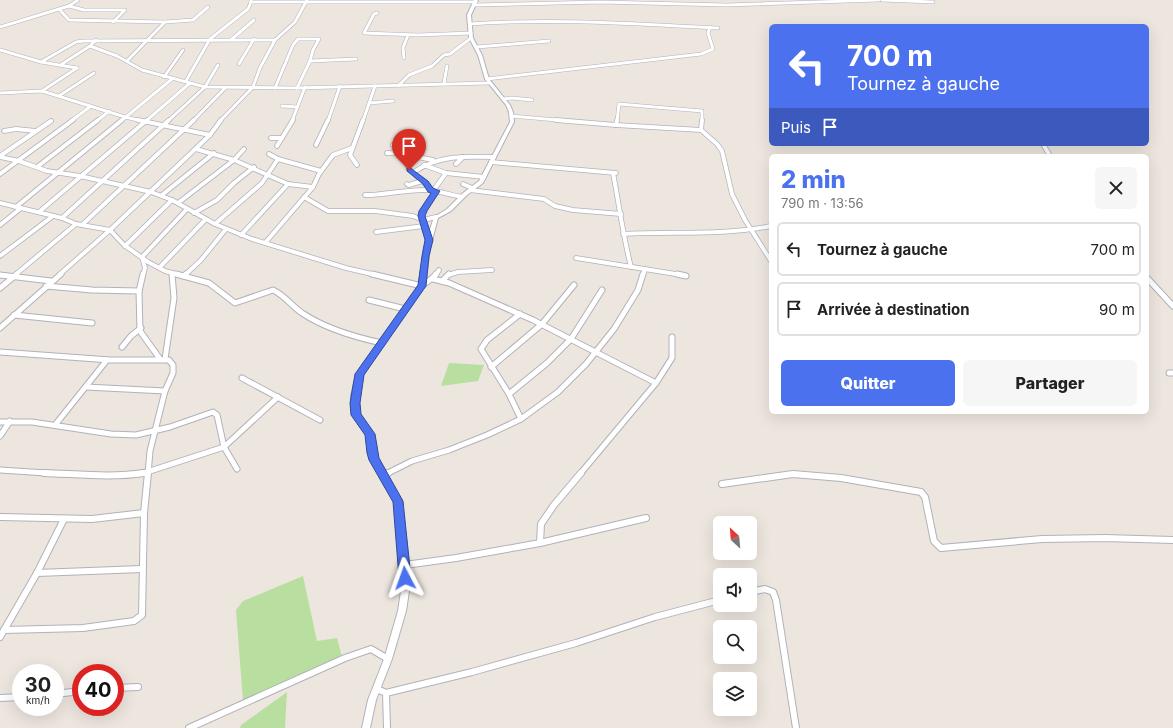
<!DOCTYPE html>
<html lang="fr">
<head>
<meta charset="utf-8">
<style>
  body { margin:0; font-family:Inter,sans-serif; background:#f6f6f6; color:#222; height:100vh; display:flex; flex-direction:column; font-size:15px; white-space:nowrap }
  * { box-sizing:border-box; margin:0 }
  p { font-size:13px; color:#767676 }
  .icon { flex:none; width:22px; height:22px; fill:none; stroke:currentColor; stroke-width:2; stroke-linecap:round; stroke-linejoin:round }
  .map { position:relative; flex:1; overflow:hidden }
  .sheet { position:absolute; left:769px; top:154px; width:380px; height:260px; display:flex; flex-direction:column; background:#fff; border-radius:6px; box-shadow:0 4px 16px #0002 }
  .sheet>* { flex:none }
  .guide { position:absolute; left:769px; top:24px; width:380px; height:122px; border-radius:6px; box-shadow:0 4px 16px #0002; background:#4b71ee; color:#fff; overflow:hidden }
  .needle { width:26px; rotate:334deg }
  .fabs { position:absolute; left:713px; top:516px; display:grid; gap:8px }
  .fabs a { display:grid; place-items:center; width:44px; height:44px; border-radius:6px; background:#fff; box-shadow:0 4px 16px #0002; font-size:20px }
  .speed { position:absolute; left:12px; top:664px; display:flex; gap:8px; font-size:20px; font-weight:700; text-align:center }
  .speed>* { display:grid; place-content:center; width:52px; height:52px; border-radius:50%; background:#fff; box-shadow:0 4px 16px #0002; line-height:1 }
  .speed small { font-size:10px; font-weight:400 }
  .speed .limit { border:6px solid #d22; background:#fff; color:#111 }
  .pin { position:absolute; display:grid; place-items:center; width:34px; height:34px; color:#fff; margin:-41px -17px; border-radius:50% 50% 50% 0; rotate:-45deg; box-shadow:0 0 4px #0007 }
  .pin .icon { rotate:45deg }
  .me { position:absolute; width:44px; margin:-22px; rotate:356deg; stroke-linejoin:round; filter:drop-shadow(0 0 3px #0008) }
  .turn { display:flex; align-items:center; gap:14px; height:84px; padding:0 12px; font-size:18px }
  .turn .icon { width:52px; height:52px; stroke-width:2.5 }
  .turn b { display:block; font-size:28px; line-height:34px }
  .then { display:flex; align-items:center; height:38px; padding:0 12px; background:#0003; gap:8px; font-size:15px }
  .round { display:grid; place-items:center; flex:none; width:42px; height:42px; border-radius:6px; background:#f6f6f6 }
  .overview { display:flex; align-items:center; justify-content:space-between; height:68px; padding:0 12px }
  h1 { font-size:24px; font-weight:800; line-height:30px; color:#4b71ee }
  .primary-button { display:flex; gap:8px; margin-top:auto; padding:8px 12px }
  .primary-button a { flex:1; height:46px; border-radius:6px; background:#4b71ee; color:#fff; font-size:16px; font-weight:800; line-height:46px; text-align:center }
  .primary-button a+a { background:#f6f6f6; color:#222 }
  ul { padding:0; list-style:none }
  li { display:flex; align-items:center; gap:12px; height:54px; margin:0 8px 6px; padding:0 4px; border:2px solid #e0e0e0; border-radius:6px }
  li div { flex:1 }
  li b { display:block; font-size:15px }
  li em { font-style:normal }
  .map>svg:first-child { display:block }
  .green { fill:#b8dfa0 }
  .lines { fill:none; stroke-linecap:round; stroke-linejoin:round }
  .minor-far3-casing { stroke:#b0b2bb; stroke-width:4 }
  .minor-far2-casing { stroke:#b0b2bb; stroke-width:5.5 }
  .minor-far1-casing { stroke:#b0b2bb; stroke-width:7 }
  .minor-casing { stroke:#b0b2bb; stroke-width:8 }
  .tertiary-casing { stroke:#b0b2bb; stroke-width:2 }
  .minor-far3 { stroke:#fff; stroke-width:3 }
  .minor-far2 { stroke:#fff; stroke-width:4 }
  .minor-far1 { stroke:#fff; stroke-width:5 }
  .minor { stroke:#fff; stroke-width:6 }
  .tertiary { fill:#fff; fill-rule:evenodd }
  .route { fill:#4b71ee; stroke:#31499b }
</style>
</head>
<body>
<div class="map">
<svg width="1173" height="728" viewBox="0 0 1173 728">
  <rect width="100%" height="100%" fill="#ede6df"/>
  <!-- green -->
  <g class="green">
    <polygon points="449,363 484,365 478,381 441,386"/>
    <polygon points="303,576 317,641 337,638 342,657 243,701 236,610 243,601"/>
    <polygon points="287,692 285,728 240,728 241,725"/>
  </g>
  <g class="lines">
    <!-- minor-far3 casing -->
    <g class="minor-far3-casing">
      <g id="minor-far3">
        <polyline points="251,0 251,2 476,2"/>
        <polyline points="882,0 933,2"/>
        <polyline points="474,5 600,2 727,5 879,0"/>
        <polyline points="69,6 84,10 125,10 113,22"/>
        <polyline points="60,10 69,20 165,22"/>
        <polyline points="377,13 374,14 364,33 418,35 471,33"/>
        <path d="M 470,24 C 553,18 635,24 718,28"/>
        <polyline points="0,27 69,6 78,0"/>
        <polyline points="232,39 254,20"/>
        <polyline points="96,40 90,46 117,56 142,70 205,87 297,88 489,83"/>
        <polyline points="477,47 549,41"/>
        <polyline points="0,50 41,62 77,68"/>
        <polyline points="404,58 403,48 408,35"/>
        <polyline points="127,61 165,22 193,20 208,7"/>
        <polyline points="41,62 76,42 83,41 275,40"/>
        <polyline points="62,64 90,46"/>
        <polyline points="239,64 254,39"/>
        <polyline points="164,77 183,50"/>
        <polyline points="487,79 701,54 713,49 708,33 710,27"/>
        <polyline points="186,81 210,39 248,9 251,2"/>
        <polyline points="444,83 447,66"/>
        <polyline points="399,85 409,75 432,66 444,55 450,54 471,38"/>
        <polyline points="275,88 293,45 298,39 319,39 313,50 310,61"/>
        <polyline points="297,88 310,61 356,59"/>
        <polyline points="42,91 77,68"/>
        <polyline points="0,93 42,91 125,117 142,121"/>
        <polyline points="59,96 94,73"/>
        <polyline points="504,99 512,98 532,100"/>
        <polyline points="369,103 393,101"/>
        <polyline points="282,106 297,107"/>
        <polyline points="511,116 568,121"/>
        <polyline points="71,121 91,106"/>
        <polyline points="97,121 109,111"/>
        <polyline points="121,121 172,79"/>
        <polyline points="146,121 190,83"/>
        <polyline points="168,121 205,87 218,65"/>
        <polyline points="193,121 226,87"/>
        <polyline points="220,121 253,87 260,68 275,40 295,22 307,0"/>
        <polyline points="292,121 305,87"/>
        <polyline points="328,121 340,86"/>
        <polyline points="363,121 375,86"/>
        <polyline points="617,121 619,104 702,111 702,121"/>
      </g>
    </g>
    <!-- minor-far2 casing -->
    <g class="minor-far2-casing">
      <g id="minor-far2">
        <polyline points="138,120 210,135"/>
        <polyline points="556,120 616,125"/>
        <polyline points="616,125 701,130 702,120"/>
        <polyline points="616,125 617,120"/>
        <polyline points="701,130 717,144 722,151 732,194 745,220 771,261"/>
        <polyline points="4,131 16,129 36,131"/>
        <polyline points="271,138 282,138"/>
        <polyline points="1043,144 1050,156"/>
        <polyline points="316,145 328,120"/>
        <polyline points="393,145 412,154"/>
        <polyline points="277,146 293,120"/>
        <polyline points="196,149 234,160 288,184 313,187"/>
        <polyline points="387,153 413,154 413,156 433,160"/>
        <polyline points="269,154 278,159 321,171"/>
        <polyline points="0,156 51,121"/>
        <path d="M 413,156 L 407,165 C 411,174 424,181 431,190"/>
        <polyline points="0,157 19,161 47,171 80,176 151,192 172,200 215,224 252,239 346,268 376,275"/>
        <polyline points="491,162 616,173"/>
        <polyline points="456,164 463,157"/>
        <polyline points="357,165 350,155 363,120"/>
        <polyline points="424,165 446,173 484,177"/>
        <polyline points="37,167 98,120"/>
        <path d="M 414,172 C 439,155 465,156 494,157"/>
        <path d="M 613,173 C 619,204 623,236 631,267"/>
        <polyline points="0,174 73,120"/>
        <polyline points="407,184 409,185 422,181"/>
        <polyline points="463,184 472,188"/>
        <polyline points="470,190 544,199 555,206 573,210 621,214"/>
        <polyline points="433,191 446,173"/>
        <polyline points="162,195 214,153"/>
        <path d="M 365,195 C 386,195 407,189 428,190 C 439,191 451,195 462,197"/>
        <polyline points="304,197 328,211 375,211 413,216 423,220 436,217"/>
        <polyline points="0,203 62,218 76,224 110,230 124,245 148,262 165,271 180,275"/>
        <polyline points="178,203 234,160 244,149"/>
        <polyline points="16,207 122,120"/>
        <polyline points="39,212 147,120"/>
        <polyline points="194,213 217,200 234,183 254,167"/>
        <polyline points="62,218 169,120"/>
        <polyline points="422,218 423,211 436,191"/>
        <polyline points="423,223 429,240"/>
        <polyline points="83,224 194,120"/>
        <polyline points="215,224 262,183 278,159"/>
        <polyline points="0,225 21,208"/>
        <polyline points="376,232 424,226"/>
        <path d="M 623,234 C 673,231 722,236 771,226"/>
        <polyline points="241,235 288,184"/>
        <polyline points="265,243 313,187 319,174 333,155 352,148"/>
        <polyline points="125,246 172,200"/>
        <polyline points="0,256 53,216"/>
        <polyline points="576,258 682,275"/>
        <polyline points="160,267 205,220"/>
        <polyline points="172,273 172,275"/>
        <polyline points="15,275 76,224"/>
        <polyline points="59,275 110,230 210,135 221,120"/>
        <polyline points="143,275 145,268 142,257 187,209"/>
        <polyline points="185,275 201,260 226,229"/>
        <polyline points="436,275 439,270"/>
        <polyline points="448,275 458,272 492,270"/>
        <polyline points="643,275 645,269"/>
      </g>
    </g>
    <!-- minor-far1 casing -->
    <g class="minor-far1-casing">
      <g id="minor-far1">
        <polyline points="143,274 139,291 140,331 160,359"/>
        <path d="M 176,274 L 209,283 L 235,303 L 273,290 C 284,295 292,306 302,313 C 326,329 354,337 382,343"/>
        <path d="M 372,274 L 422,286 C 427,281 432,280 436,274"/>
        <polyline points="677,274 686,276"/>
        <polyline points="0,275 51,281"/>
        <polyline points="184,276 186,274"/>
        <polyline points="1147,278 1173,306"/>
        <polyline points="433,279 449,283 533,320 656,383"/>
        <polyline points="442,281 449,274"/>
        <polyline points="46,286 92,290 139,291"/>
        <polyline points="0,288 17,274"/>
        <polyline points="369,300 405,309"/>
        <polyline points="520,314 487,340 481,349 509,394 521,419"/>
        <polyline points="14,315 92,323"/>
        <polyline points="0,328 61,274"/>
        <polyline points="122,347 131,336 141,328"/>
        <polyline points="0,352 110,360 169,360 173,365 173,373 165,391 150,451 148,474"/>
        <polyline points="165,359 174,298 172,274"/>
        <polyline points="491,367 542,324 574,285"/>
        <polyline points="1169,373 1173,373"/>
        <polyline points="242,378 320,420"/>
        <polyline points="86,387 165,391"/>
        <polyline points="509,394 547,363 571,339 602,290"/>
        <polyline points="0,422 32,422 111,434 136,435 170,427 213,412 217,415 224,447 237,469"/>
        <polyline points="55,425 107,360"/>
        <polyline points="0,436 10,421"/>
        <polyline points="0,470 62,474"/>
        <polyline points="137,474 147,472 224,447 278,397"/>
        <polyline points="386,474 412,461 449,450 487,435 521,419 558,392 586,364 614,329 638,290 643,274"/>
        <polyline points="580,474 656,383 672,358 672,337"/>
      </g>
    </g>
    <!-- minor casing -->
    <g class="minor-casing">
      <g id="minor">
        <path d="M 44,473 C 77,474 111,478 144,473"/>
        <polyline points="383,475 388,473"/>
        <polyline points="722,484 793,474 841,478 921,492 925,497 934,541 941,548 1042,539 1105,538 1173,540"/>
        <polyline points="0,517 92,519 144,513"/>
        <polyline points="540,543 646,518"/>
        <polyline points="405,565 456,558 540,543 541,524 554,505 581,473"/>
        <polyline points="37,573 142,569"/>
        <polyline points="750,592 765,589 773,592 776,600 796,728"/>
        <polyline points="4,630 83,628 134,621 142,615 144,513 148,473"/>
        <polyline points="0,637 37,573 64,519"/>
        <polyline points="115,688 138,687"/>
        <polyline points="377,689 386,693 387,728"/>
        <polyline points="386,693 472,672 576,643 655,617 720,600"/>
        <polyline points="55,694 81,691"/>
        <polyline points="0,698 21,697"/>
        <polyline points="189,728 345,658 371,649 388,659"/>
      </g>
    </g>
    <!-- tertiary casing -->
    <g class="tertiary-casing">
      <polygon id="tertiary" points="474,0 478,0 471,15 473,38 482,55 489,79 510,105 513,112 514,122 483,183 467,195 451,211 438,218 430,248 425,286 367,368 362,377 358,389 357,402 358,408 360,415 369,428 373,435 377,459 402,501 409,565 409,591 406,611 392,659 376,700 370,728 362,728 368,700 384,659 398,611 401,591 401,565 395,502 371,460 367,435 357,421 353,414 351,408 351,396 354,383 363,364 419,286 424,248 434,217 447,209 463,193 479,181 510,122 509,112 506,105 485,79 478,55 469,38 467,15"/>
    </g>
    <!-- minor-far3 -->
    <use href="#minor-far3" class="minor-far3"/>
    <!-- minor-far2 -->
    <use href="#minor-far2" class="minor-far2"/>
    <!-- minor-far1 -->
    <use href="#minor-far1" class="minor-far1"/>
    <!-- minor -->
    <use href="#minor" class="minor"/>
    <!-- tertiary -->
    <use href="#tertiary" class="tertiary"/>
  </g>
  <!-- route -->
  <polygon class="route" points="409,167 428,181 433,188 440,191 427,211 425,216 433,240 429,256 426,286 364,375 360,403 361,414 375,434 379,458 403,501 411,578 409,582 405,584 401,582 399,578 393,502 369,460 367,453 365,435 351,415 350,403 355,374 418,285 422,256 425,240 418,216 419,211 431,193 428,192 423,184 407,171 407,168"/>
</svg>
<div class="fabs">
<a><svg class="needle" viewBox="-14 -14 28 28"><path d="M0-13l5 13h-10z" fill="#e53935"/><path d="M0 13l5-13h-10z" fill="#767676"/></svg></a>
<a><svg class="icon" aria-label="sound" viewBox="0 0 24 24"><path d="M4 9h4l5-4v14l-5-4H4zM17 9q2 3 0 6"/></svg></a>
<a><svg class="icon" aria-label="search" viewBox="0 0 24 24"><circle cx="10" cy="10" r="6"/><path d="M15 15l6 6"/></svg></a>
<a><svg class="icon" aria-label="layers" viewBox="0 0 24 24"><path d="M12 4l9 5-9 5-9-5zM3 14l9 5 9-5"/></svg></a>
</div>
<div class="speed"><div>30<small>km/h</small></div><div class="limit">40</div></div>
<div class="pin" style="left:409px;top:170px;background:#d93025"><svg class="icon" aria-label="arrive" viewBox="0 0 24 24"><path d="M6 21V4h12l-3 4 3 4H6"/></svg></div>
<svg class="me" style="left:405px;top:578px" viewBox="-20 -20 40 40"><path d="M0-17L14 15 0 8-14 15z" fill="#4b71ee" stroke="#fff" stroke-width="4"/></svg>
<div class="guide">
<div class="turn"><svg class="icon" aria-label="left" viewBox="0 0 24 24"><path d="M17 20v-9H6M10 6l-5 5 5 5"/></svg><div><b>700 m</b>Tournez à gauche</div></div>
<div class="then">Puis<svg class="icon" aria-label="arrive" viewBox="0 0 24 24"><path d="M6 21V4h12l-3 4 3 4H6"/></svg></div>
</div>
<section class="sheet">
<div class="overview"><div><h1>2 min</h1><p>790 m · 13:56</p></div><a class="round"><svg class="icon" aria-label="close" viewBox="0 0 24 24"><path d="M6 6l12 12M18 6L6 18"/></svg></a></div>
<ul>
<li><svg class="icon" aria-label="left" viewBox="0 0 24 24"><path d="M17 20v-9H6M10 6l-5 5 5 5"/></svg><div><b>Tournez à gauche</b></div><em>700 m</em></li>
<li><svg class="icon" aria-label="arrive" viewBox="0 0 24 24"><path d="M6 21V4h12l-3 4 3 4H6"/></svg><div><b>Arrivée à destination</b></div><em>90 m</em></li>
</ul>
<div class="primary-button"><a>Quitter</a><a>Partager</a></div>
</section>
</div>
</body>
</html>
